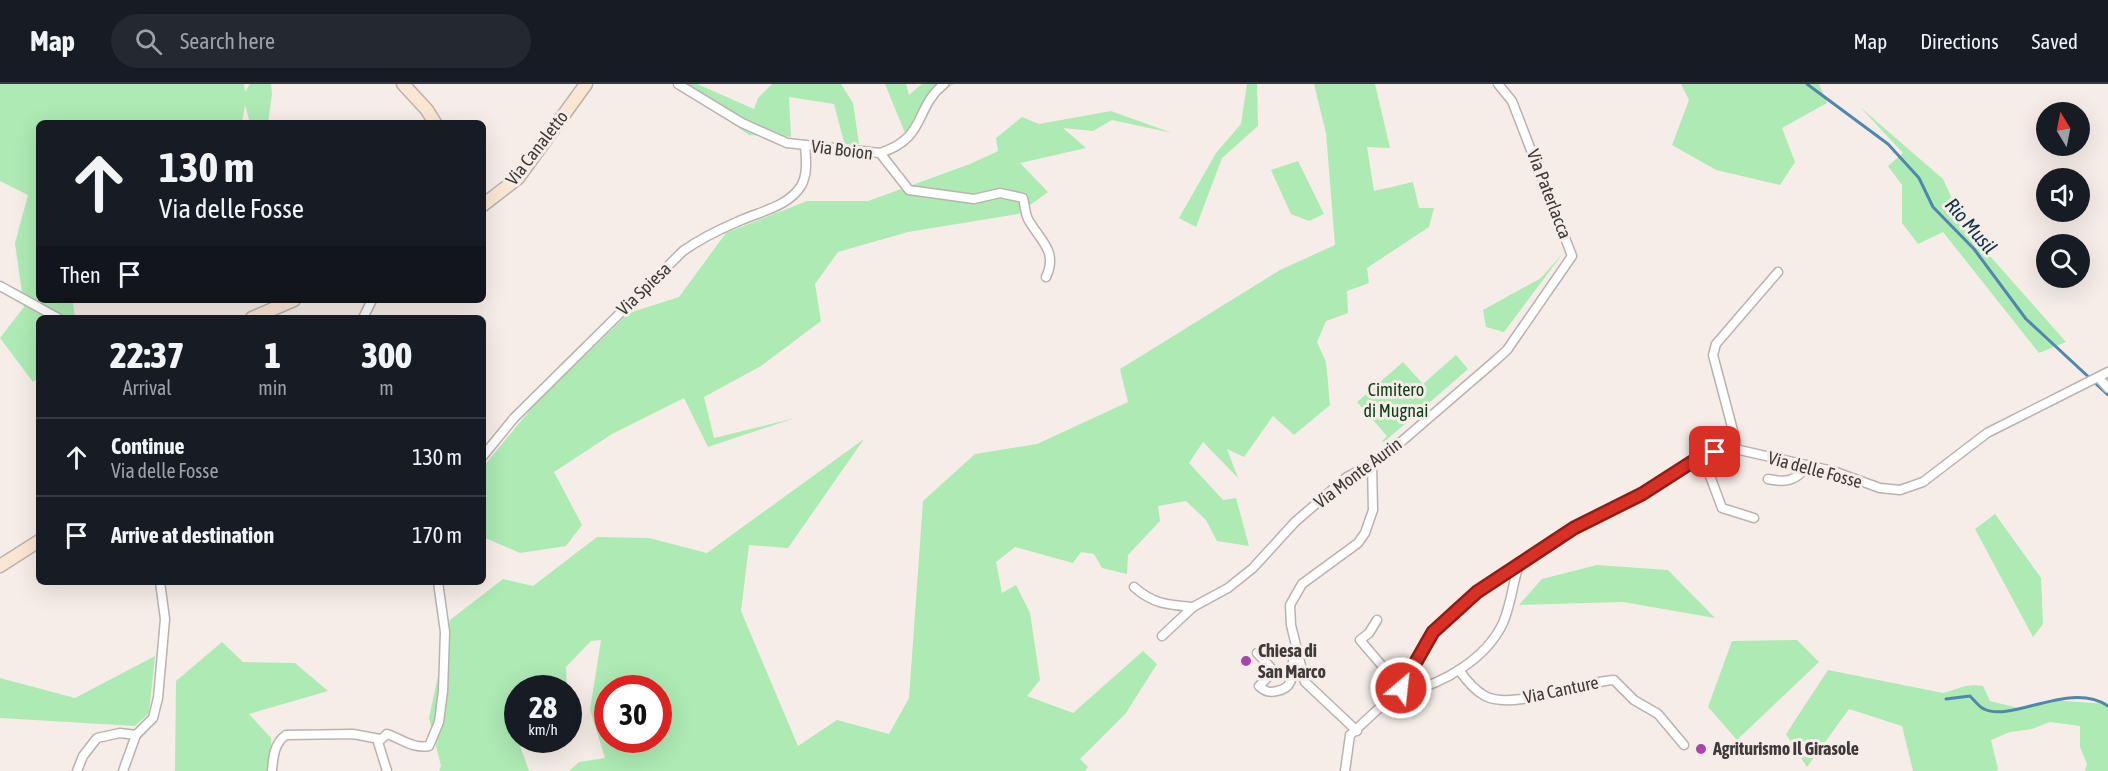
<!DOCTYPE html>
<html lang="en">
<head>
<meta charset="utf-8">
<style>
  body { margin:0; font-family:"Asap Condensed",sans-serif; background:#242831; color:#f1f3f6; height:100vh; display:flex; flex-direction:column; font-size:22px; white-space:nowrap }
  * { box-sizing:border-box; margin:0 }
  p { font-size:20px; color:#9ea1a6 }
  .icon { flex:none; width:33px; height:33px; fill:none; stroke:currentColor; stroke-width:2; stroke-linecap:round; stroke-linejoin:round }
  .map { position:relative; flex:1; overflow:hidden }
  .panel { position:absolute; left:36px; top:231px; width:450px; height:270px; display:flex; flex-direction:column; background:#171b24; border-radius:9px; box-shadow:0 6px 24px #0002 }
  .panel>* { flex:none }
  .hud { position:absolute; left:36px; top:36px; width:450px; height:183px; border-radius:9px; box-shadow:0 6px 24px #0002; background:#171b24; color:#f1f3f6; overflow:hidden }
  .needle { width:39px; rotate:350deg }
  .controls { position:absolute; left:2036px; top:18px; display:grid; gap:12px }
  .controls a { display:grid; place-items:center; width:54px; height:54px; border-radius:50%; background:#171b24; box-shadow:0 6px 24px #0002; font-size:30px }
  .speed { position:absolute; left:504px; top:591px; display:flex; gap:12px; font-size:30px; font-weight:700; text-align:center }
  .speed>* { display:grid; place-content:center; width:78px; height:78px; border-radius:50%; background:#171b24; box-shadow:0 6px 24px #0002; line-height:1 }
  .speed small { font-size:15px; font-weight:400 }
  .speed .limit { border:9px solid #d22; background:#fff; color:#111 }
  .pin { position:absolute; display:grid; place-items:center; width:51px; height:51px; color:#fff; margin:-26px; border-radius:12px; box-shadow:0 3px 9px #0006 }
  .me { position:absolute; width:66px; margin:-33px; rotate:28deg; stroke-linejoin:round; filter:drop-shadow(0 0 4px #0008) }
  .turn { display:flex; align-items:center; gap:21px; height:126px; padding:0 24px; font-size:27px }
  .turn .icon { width:78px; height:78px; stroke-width:2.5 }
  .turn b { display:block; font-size:42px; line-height:51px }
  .then { display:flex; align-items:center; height:57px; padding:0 24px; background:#0003; gap:12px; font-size:22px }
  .eta { display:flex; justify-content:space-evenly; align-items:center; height:102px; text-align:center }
  .eta b { font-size:36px; font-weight:800; line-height:42px }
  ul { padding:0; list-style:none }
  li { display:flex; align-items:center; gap:18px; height:78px; padding:0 24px; border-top:2px solid #363941 }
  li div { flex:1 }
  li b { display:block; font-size:22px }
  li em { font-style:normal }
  header { display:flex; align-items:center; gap:36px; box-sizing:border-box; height:84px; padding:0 30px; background:#171b24; border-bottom:2px solid #363941 }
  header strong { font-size:28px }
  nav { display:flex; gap:33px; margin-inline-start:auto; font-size:21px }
  .search { width:420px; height:54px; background:#242831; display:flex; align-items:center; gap:15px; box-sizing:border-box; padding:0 21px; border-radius:33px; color:#9ea1a6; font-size:22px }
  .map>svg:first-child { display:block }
  .green { fill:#adeab4; fill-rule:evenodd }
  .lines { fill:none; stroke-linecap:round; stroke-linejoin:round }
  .stream { stroke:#5087ac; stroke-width:3 }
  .street-casing { stroke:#bbb2ae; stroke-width:11 }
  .secondary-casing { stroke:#bbb2ae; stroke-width:15 }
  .street { stroke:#fff; stroke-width:8 }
  .secondary { stroke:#fbe6d4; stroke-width:12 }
  .route-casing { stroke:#8d1f18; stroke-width:15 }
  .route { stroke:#d93025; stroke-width:10 }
  .poi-dot { fill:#a845ab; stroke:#f6ede8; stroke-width:2 }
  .labels { text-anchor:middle; stroke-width:6; stroke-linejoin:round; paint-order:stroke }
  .street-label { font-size:18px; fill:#3e3a39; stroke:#f6ede8 }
  .park-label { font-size:18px; fill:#0d411a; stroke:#f6ede8 }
  .poi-label { font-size:18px; font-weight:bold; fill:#3e3a39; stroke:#f6ede8; text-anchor:start }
  .water-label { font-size:20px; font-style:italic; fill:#10334a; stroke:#f6ede8 }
</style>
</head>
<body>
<header>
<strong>Map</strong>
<div class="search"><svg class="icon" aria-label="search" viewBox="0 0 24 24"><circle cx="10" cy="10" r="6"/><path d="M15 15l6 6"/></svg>Search here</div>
<nav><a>Map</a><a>Directions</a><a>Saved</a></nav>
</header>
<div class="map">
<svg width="2108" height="687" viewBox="0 0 2108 687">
  <rect width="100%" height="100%" fill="#f6ede8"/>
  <!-- green -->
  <g class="green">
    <polygon points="0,0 244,0 245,8 250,0 271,0 272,10 268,39 250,39 245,21 242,39 39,39 39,216 77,216 73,219 75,234 39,234 39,293 33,298 0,254 24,223 15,159 28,111 0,97"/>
    <polygon points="675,0 697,0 754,25 758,14 772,0 841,0 853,19 859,60 845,62 834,20 789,13 791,53 749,51"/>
    <polygon points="885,0 906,0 909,11 922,0 954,0 941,8 905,49"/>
    <polygon points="1247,0 1257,0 1258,42 1222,74 1196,143 1179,134 1216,69 1241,40"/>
    <path d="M 1314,0 L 1375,0 L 1390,64 L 1367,63 L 1374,107 L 1413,98 L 1419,124 L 1434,124 L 1429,143 L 1367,184 L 1369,199 L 1347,207 L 1348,229 L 1326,237 L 1317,258 L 1326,278 L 1330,321 L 1294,351 L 1273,332 L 1244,373 L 1227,365 L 1238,394 L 1203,358 L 1189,379 L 1223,416 L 1236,414 L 1249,462 L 1217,457 L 1206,436 L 1186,417 L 1158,422 L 1160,437 L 1128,471 L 1127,490 L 1102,484 L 1094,470 L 1081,468 L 1073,479 L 1015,463 L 996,478 L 1002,509 L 1016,501 L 1030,529 L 1040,596 L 1027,612 L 1073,629 L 1143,567 L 1157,580 L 1126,629 L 1080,675 L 1088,683 L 1085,687 L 569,687 L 579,678 L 605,674 L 590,626 L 601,556 L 591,557 L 566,583 L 567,604 L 559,604 L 557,593 L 545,604 L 518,604 L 517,630 L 511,636 L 529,687 L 439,687 L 441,682 L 429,634 L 450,536 L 503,495 L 533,502 L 597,453 L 649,454 L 707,469 L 864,355 L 788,464 L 749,461 L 741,527 L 798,662 L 837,636 L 889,650 L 909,614 L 923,417 L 975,370 L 1037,360 L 1128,318 L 1120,285 L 1280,186 L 1335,161 L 1326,49 ZM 608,604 L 658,604 L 658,656 L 608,656 Z"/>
    <polygon points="1681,0 1819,0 1827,19 1782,44 1795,78 1780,101 1716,86 1672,61 1689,16"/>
    <polygon points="1860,23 1943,95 1966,145 2066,258 2039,269 1943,148 1918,160 1902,139 1902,101 1888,82 1903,69"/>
    <polygon points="1111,27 1172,49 1112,36 1093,47 1063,44 1086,64 1020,79 1048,108 1018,130 908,148 838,168 815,200 821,237 761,282 704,313 714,354 795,334 708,363 684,314 612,350 554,388 582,441 566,462 520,469 483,453 483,383 535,320 629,229 679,213 726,149 807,117 868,117 970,80 998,67 996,54 1022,33 1039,40"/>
    <polygon points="1298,77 1324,130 1309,137 1291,130 1271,86"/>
    <polygon points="1564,168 1504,248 1486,243 1483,226 1541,194"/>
    <polygon points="1456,271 1468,285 1384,358 1382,357 1387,352 1357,318 1403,278 1423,300"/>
    <polygon points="1995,430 2041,494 2043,540 2033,553 1975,445"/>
    <polygon points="1597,481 1668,486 1715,534 1623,518 1519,521 1542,495"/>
    <polygon points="1797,556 1819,578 1737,656 1708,623 1732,557"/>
    <polygon points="222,558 243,578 295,579 328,607 249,630 271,654 273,687 175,687 176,597"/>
    <polygon points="155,572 149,629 135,642 0,634 0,594 75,614"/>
    <path d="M 1828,586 L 1943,609 C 1958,605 1967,599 1983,602 L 1990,617 L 2022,625 L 2050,616 L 2108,620 L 2108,687 L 2085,687 L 2087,680 L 2080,663 L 2080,642 L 2050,638 L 2032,645 L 2010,648 L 1991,656 L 1998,685 L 1996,687 L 1913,687 L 1902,642 L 1849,625 L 1807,683 L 1786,650 Z"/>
  </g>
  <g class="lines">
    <!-- stream -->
    <g class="stream">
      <polyline points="1807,0 1888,60 1919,94 1933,123 1974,165 2026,235 2108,311"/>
      <path d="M 1946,615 L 1970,612 C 1974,616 1979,623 1984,625 C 2012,639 2070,596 2108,622"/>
    </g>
    <!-- street casing -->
    <g class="street-casing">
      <g id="street">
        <path d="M 678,0 L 742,39 L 787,59 L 880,69 C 927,54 914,24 944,0"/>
        <path d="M 880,69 L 909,106 L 974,115 L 1000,109 L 1023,114 C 1025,121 1025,131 1029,137 C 1041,157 1058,168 1046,193"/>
        <polyline points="0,202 58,234"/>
        <polyline points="363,234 372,216"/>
        <polyline points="2099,294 2108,304"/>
        <polyline points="1735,365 1736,358 1713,271 1716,260 1778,188"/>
        <path d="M 483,372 L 514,334 L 683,167 C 700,155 718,146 737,138 C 758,128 788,123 801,102 C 808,90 806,75 805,61"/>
        <polyline points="1703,373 1722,424 1754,434"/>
        <path d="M 1768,395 C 1787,399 1796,397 1808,381"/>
        <path d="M 1134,503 C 1153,520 1168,521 1193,523"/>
        <path d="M 1377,536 L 1369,549 L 1360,556 L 1401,604 L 1406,608 C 1443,600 1486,575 1503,539 C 1511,521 1513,498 1519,480"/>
        <polyline points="1162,552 1193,523 1228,504 1253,484 1295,438 1347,393 1372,380 1394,364 1496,276 1507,266 1572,172 1512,17 1498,0"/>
        <path d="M 1257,569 L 1274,587 L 1259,602 C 1265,608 1270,609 1277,607 C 1300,603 1288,580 1296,566"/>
        <path d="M 1459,586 C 1466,596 1474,606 1485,612 C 1514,627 1582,597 1614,596 L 1634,616 L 1658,630 L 1684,661"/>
        <polyline points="1357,647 1305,598 1291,541 1290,521 1302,500 1358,459 1365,449 1373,426 1372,380"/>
        <polyline points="77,687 83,672 97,654 120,649 136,651 153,634 158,614 165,535 160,498"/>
        <polyline points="123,687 136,651"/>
        <path d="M 272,687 C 273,674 274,659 286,651 L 353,650 L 380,655"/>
        <path d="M 387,687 L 378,658 L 387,650 C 402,655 413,665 429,662 L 439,638 L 443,607 L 445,548 L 438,498"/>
        <polyline points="1345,687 1350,651 1401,604 1433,548 1451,529 1477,508 1574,444 1642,410 1695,376 1715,368 1735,365 1833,387 1880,404 1900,406 1923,398 1987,349 2108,288"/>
      </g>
    </g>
    <!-- secondary casing -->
    <g class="secondary-casing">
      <g id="secondary">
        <polyline points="403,0 427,26 435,39"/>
        <polyline points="483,121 518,94 586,0"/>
        <polyline points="252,234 294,216"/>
        <polyline points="0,482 39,457"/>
      </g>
    </g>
    <!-- street -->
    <use href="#street" class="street"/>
    <!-- secondary -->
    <use href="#secondary" class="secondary"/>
  </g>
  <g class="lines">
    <!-- route casing -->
    <g class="route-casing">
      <polyline id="route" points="1401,604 1433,548 1477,508 1574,444 1642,410 1695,376 1715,368"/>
    </g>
    <!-- route -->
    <use href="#route" class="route"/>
  </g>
  <!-- markers -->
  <g class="poi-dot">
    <circle cx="1246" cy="577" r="6"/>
    <circle cx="1701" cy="665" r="6"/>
  </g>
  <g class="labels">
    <!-- street labels -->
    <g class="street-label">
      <text transform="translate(537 64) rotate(-52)" y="6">Via Canaletto</text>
      <text transform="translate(842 66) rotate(7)" y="6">Via Boion</text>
      <text transform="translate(1549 110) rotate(69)" y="6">Via Paterlacca</text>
      <text transform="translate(644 205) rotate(-44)" y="6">Via Spiesa</text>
      <text transform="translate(1815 386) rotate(15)" y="6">Via delle Fosse</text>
      <text transform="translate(1358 389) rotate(-37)" y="6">Via Monte Aurin</text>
      <text transform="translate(1561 606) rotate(-12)" y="6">Via Canture</text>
    </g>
    <!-- park labels -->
    <g class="park-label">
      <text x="1396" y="312">Cimitero<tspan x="1396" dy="21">di Mugnai</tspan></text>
    </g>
    <!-- poi labels -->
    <g class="poi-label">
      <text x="1258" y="573">Chiesa di<tspan x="1258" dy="21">San Marco</tspan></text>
      <text x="1713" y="671">Agriturismo Il Girasole</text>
    </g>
    <!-- water labels -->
    <g class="water-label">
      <text transform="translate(1971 142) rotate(49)" y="7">Rio Musil</text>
    </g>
  </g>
</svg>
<div class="controls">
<a><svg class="needle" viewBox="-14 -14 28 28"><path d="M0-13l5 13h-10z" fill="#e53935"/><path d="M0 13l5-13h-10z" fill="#9ea1a6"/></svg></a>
<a><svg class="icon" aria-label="sound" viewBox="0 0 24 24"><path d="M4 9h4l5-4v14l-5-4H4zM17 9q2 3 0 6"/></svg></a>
<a><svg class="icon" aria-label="search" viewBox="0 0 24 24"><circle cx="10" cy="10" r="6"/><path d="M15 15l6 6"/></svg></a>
</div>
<div class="speed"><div>28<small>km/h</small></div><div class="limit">30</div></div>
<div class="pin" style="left:1715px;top:368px;background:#d93025"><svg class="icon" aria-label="arrive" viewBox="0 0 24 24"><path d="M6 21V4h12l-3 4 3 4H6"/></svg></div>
<svg class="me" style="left:1401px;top:604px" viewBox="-20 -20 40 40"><circle r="17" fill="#d93025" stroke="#fff" stroke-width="3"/><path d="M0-11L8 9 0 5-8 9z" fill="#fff"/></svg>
<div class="hud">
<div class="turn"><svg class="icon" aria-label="ahead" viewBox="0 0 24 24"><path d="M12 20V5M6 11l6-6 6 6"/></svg><div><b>130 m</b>Via delle Fosse</div></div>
<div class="then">Then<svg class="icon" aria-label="arrive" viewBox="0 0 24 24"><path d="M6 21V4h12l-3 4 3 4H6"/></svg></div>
</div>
<section class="panel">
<div class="eta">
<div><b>22:37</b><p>Arrival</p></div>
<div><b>1</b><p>min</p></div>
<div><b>300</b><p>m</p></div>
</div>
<ul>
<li><svg class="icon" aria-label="ahead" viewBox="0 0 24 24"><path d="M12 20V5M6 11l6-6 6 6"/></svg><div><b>Continue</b><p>Via delle Fosse</p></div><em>130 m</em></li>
<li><svg class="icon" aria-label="arrive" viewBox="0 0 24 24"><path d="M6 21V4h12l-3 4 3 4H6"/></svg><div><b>Arrive at destination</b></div><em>170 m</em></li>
</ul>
</section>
</div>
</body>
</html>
